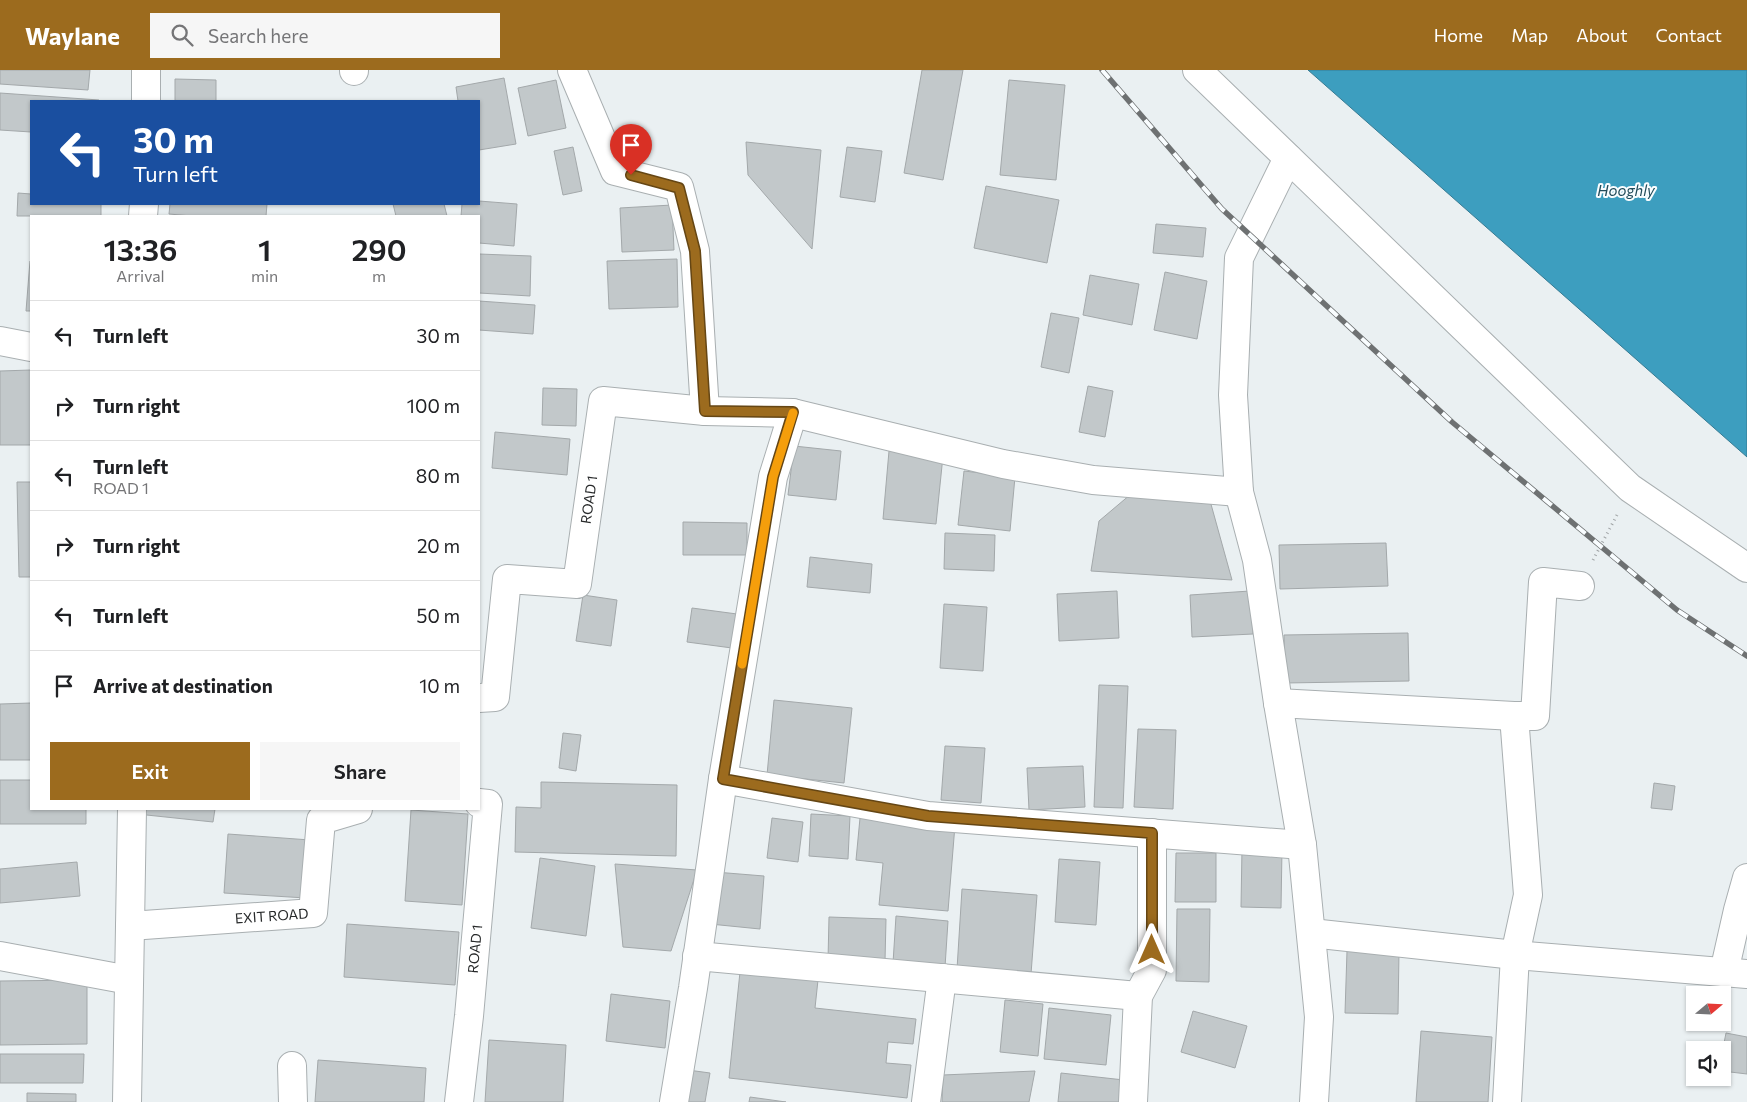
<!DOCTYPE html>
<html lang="en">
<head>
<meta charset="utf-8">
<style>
  body { margin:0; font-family:Commissioner,sans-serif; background:#f6f6f6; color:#202124; height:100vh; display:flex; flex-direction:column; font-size:19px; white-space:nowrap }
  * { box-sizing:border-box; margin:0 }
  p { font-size:16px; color:#757577 }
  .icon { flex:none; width:28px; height:28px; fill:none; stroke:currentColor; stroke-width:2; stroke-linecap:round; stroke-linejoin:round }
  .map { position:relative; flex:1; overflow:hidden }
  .panel { position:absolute; left:30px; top:145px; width:450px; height:595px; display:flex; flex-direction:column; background:#fff; border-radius:0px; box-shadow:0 1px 4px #0004 }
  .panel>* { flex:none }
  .guide { position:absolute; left:30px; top:30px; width:450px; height:105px; border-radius:0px; box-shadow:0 1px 4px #0004; background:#1a4fa0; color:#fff; overflow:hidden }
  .needle { width:32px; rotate:71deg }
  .fabs { position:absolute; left:1686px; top:916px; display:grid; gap:10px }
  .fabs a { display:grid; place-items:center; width:45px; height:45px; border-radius:0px; background:#fff; box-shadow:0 1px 4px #0004; font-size:25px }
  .pin { position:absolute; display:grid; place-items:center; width:42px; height:42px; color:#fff; margin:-51px -21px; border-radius:50% 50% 50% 0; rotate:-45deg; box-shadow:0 0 5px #0007 }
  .pin .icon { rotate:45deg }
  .me { position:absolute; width:55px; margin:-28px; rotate:0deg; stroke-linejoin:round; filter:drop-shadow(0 0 4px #0008) }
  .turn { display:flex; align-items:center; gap:18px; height:105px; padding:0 20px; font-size:22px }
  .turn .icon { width:65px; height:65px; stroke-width:2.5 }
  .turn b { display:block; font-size:35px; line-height:42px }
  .eta { display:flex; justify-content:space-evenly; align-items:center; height:85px; text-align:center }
  .eta b { font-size:30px; font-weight:600; line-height:35px }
  .action { display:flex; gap:10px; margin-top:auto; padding:10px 20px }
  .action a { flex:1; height:58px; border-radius:0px; background:#9c6b1e; color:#fff; font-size:20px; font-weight:600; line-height:58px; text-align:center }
  .action a+a { background:#f6f6f6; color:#202124 }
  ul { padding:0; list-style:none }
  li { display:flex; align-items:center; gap:15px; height:70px; padding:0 20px; border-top:1px solid #e0e0e0 }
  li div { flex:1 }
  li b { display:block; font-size:19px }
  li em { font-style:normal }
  header { display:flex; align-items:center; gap:30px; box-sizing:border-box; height:70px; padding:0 25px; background:#9c6b1e; color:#fff }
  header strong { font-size:24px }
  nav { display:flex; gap:28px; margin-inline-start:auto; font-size:18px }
  .search { width:350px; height:45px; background:#f6f6f6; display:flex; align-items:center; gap:12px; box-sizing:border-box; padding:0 18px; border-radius:0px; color:#757577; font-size:19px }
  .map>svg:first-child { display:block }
  .water { fill:#3d9ebf; stroke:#377b93 }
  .building { fill:#c2c8ca; stroke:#a3a8aa }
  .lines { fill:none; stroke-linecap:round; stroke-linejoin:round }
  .minor-casing { stroke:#a9afb1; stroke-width:30 }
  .major-casing { stroke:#a9afb1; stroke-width:30 }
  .path { stroke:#a1a5a7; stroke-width:3; stroke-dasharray:1 4; stroke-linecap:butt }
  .minor { stroke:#fff; stroke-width:28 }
  .major { stroke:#fff; stroke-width:28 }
  .rail-casing { stroke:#6e7172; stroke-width:5.5 }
  .rail { stroke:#f9fdff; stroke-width:4; stroke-dasharray:11; stroke-linecap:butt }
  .route-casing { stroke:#654614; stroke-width:12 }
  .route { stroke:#9c6b1e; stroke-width:9 }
  .slow { stroke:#f59e0b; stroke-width:9 }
  .labels { text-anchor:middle; stroke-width:4; stroke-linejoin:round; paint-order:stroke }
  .street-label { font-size:14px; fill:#282a2b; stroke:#f9fdff }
  .water-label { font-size:15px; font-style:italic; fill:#224c5b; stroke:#f9fdff }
</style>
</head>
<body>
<header>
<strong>Waylane</strong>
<div class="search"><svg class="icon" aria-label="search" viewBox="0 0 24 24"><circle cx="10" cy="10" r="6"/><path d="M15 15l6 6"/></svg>Search here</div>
<nav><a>Home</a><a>Map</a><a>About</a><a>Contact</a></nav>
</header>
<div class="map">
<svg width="1747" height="1032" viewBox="0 0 1747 1032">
  <rect width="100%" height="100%" fill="#eaf0f2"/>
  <!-- water -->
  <polygon class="water" points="1308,0 1747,0 1747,387"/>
  <!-- building -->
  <g class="building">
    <polygon points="0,0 90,0 88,20 0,14"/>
    <polygon points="922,0 963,0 943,110 904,103"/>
    <polygon points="504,8 516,74 479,80 479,31 458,31 456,17"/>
    <polygon points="175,9 216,10 216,31 175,31"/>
    <polygon points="556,10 566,58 528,66 518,18"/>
    <polygon points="1009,10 1065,15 1056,110 1000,105"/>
    <polygon points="0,23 99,30 99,31 31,31 31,62 0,60"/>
    <polygon points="746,72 821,80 812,179 748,105"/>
    <polygon points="573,77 582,121 563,125 554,81"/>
    <polygon points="847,77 882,81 875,132 840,127"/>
    <polygon points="986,116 1059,130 1047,193 974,178"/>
    <polygon points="18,123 31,124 31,134 101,134 101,146 17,146"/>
    <polygon points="479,131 517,134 514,176 479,173 479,146 461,146 462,134 479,134"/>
    <polygon points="170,134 267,134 266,146 192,146 169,144"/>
    <polygon points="393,134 444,134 447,146 396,146"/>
    <polygon points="672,135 674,180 622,182 620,138"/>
    <polygon points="1156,154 1206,158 1203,187 1153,183"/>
    <polygon points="479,184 531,186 530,226 479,223"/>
    <polygon points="677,189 678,237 609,239 607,191"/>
    <polygon points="30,191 31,191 31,241 26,241"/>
    <polygon points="1165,202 1207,211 1197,269 1154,260"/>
    <polygon points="1090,205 1139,214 1132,255 1083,245"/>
    <polygon points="479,231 535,235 533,264 479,260"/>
    <polygon points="1051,243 1079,248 1069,303 1041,297"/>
    <polygon points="31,300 31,375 0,375 0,301"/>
    <polygon points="1088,316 1113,321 1105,367 1079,362"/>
    <polygon points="543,318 577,319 576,356 542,355"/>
    <polygon points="495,362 570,369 567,405 492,398"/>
    <polygon points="794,376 841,381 836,430 788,425"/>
    <polygon points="889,381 943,386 936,454 883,449"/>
    <polygon points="964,401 1015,407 1010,461 958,455"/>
    <polygon points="17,412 31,412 31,507 19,507"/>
    <polygon points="1131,424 1209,427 1232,510 1091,501 1099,451"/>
    <polygon points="683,452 747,453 747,485 683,485"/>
    <polygon points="945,463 995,465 994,501 944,499"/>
    <polygon points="1386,473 1388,516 1280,519 1279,475"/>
    <polygon points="810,487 872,494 870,523 807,517"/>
    <polygon points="1117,521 1119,568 1059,571 1057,524"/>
    <polygon points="1250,521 1253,564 1192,567 1190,525"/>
    <polygon points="583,525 617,530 611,576 576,571"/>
    <polygon points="944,534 987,537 983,601 940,598"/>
    <polygon points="692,538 737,544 732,578 687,572"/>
    <polygon points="1408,563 1409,611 1285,613 1284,565"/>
    <polygon points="1099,615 1128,616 1123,738 1094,737"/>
    <polygon points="774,630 852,638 844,713 767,705"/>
    <polygon points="31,633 31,690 0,690 0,634"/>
    <polygon points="1138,659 1176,660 1173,739 1134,737"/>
    <polygon points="563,663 581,665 576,701 559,698"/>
    <polygon points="945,676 985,678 981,733 941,730"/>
    <polygon points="1083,696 1085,737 1029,740 1027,698"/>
    <polygon points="0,710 31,710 31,739 86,739 86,754 0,754"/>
    <polygon points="541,712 677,715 676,786 515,782 516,737 541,738"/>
    <polygon points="1654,713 1675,716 1672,740 1651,738"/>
    <polygon points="138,739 215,739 213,752 137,744"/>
    <polygon points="411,740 468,744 462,835 405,831"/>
    <polygon points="811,744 850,746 848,789 809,786"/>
    <polygon points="772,748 803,752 798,792 767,788"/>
    <polygon points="860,748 955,755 948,841 879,835 883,793 856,790"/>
    <polygon points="228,764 310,770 306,828 224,823"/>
    <polygon points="1242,778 1282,779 1281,838 1241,837"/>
    <polygon points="1176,783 1216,783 1216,832 1175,832"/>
    <polygon points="540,788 595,796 586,866 531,858"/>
    <polygon points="1059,789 1100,792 1096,855 1055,852"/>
    <polygon points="77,792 80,826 0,833 0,799"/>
    <polygon points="615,794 697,800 671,881 623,877"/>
    <polygon points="715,802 764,806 760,859 710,854"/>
    <polygon points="962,819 1037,825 1031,904 957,899"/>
    <polygon points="1177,839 1210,839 1209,912 1176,911"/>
    <polygon points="896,846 948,851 945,897 893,893"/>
    <polygon points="829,847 886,849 885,891 828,890"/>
    <polygon points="347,854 459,862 455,915 344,907"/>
    <polygon points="1347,881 1399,882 1398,944 1345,943"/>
    <polygon points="740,902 818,910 815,938 916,949 913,974 888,972 886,993 911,995 907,1028 729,1008"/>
    <polygon points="87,910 87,974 0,975 0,911"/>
    <polygon points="611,924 670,931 665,978 606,971"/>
    <polygon points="1005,930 1043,934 1038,986 1000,982"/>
    <polygon points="1049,938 1111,945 1106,995 1044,989"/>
    <polygon points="1193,941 1247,956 1235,998 1181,982"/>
    <polygon points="1421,961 1492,967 1488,1032 1416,1032"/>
    <polygon points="1726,963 1747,967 1747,1004 1722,1001 1722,983"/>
    <polygon points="489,970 566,975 563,1032 485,1032"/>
    <polygon points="0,984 84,984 83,1013 0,1013"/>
    <polygon points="318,990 426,998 424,1032 315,1032"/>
    <polygon points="688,1000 710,1003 705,1032 683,1032"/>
    <polygon points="1035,1001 1029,1032 942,1032 943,1005"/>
    <polygon points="1061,1003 1124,1010 1122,1032 1058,1032"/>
    <polygon points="27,1023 76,1024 76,1032 27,1032"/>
    <polygon points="750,1027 786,1032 749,1032"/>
  </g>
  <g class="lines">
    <!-- minor casing -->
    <g class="minor-casing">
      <g id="minor">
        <polyline points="572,0 615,101 679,117 695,181 705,341"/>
        <polyline points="354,1 354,0"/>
        <polyline points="1288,88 1239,188 1233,325 1239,422 1257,490 1278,633 1302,775 1319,947 1314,1032"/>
        <polyline points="0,271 31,277"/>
        <path id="s1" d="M 479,628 L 495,627 L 507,509 L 577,514 L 603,331 L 705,341 L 793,343 L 1003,394 L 1093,410 L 1239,422"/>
        <polyline points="1278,633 1514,646"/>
        <polyline points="723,709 928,746 1302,775"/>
        <path id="s2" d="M 130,856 L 313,843 L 321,750 L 358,739"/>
        <polyline points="1311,863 1515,885 1747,904"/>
        <polyline points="0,886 129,910"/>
        <polyline points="697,886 1138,926"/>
        <polyline points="1724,902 1738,840 1747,808"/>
        <polyline points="292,996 293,1032"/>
        <path id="s3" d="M 459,1032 L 469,946 L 488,734 L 479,733"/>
        <polyline points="674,1032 693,918 723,709 773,407 793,343"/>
        <polyline points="926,1032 942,908"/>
        <polyline points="1133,1032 1138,926 1152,900 1152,763"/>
        <polyline points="1507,1032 1515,885 1528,825 1514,646 1535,646 1543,512 1580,516"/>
      </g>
    </g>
    <!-- major casing -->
    <g class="major-casing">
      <g id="major">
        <polyline points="1197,0 1630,418 1747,498"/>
        <polyline points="146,31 146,0"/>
        <polyline points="143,146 144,134"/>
        <polyline points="127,1032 132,739"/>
      </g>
    </g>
    <!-- path -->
    <polyline class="path" points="1593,490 1617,445"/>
    <!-- minor -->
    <use href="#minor" class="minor"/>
    <!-- major -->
    <use href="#major" class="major"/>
    <!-- rail casing -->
    <g class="rail-casing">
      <polyline id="rail" points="1102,0 1222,139 1452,352 1677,540 1747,586"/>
    </g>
    <!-- rail -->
    <use href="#rail" class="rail"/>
  </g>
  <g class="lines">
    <!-- route casing -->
    <g class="route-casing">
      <polyline id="route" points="631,105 679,118 695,181 705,341 793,342 773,407 723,709 928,746 1152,763 1152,880"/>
    </g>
    <!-- route -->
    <use href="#route" class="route"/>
    <!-- slow -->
    <polyline class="slow" points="742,594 773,407 793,343"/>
  </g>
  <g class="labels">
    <!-- street labels -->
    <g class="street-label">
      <text dy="5" stroke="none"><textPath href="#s1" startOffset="290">ROAD 1</textPath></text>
      <text dy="5" stroke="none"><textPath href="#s2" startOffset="142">EXIT ROAD</textPath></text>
      <text dy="5" stroke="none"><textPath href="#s3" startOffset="154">ROAD 1</textPath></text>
    </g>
    <!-- water labels -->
    <g class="water-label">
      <text x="1626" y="126">Hooghly</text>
    </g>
  </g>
</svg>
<div class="fabs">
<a><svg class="needle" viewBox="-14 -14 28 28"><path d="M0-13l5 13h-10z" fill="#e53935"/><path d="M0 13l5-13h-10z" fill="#757577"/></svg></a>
<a><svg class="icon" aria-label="sound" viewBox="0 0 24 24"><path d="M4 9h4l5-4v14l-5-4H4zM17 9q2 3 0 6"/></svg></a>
</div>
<div class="pin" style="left:631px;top:105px;background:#d93025"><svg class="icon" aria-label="arrive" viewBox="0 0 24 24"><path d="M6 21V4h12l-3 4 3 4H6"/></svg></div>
<svg class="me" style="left:1152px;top:880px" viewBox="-20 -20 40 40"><path d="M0-17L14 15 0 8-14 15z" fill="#9c6b1e" stroke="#fff" stroke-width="4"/></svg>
<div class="guide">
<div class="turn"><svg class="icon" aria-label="left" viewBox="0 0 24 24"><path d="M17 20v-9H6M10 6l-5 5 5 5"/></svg><div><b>30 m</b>Turn left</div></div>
</div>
<section class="panel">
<div class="eta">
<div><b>13:36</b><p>Arrival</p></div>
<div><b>1</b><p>min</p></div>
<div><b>290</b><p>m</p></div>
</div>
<ul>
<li><svg class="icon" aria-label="left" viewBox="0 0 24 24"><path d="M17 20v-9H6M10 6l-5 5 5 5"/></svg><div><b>Turn left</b></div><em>30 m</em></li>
<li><svg class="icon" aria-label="right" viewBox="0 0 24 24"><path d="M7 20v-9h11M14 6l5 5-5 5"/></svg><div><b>Turn right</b></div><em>100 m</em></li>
<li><svg class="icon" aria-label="left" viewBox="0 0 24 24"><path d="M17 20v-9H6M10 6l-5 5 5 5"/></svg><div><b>Turn left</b><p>ROAD 1</p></div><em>80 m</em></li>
<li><svg class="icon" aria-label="right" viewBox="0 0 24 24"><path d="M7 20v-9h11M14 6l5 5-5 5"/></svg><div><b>Turn right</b></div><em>20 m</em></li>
<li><svg class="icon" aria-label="left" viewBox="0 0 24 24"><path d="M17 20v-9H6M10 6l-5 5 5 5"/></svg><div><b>Turn left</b></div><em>50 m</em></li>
<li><svg class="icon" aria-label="arrive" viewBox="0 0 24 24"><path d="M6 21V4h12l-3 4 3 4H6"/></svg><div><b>Arrive at destination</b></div><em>10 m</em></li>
</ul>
<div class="action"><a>Exit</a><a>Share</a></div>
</section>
</div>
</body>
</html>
